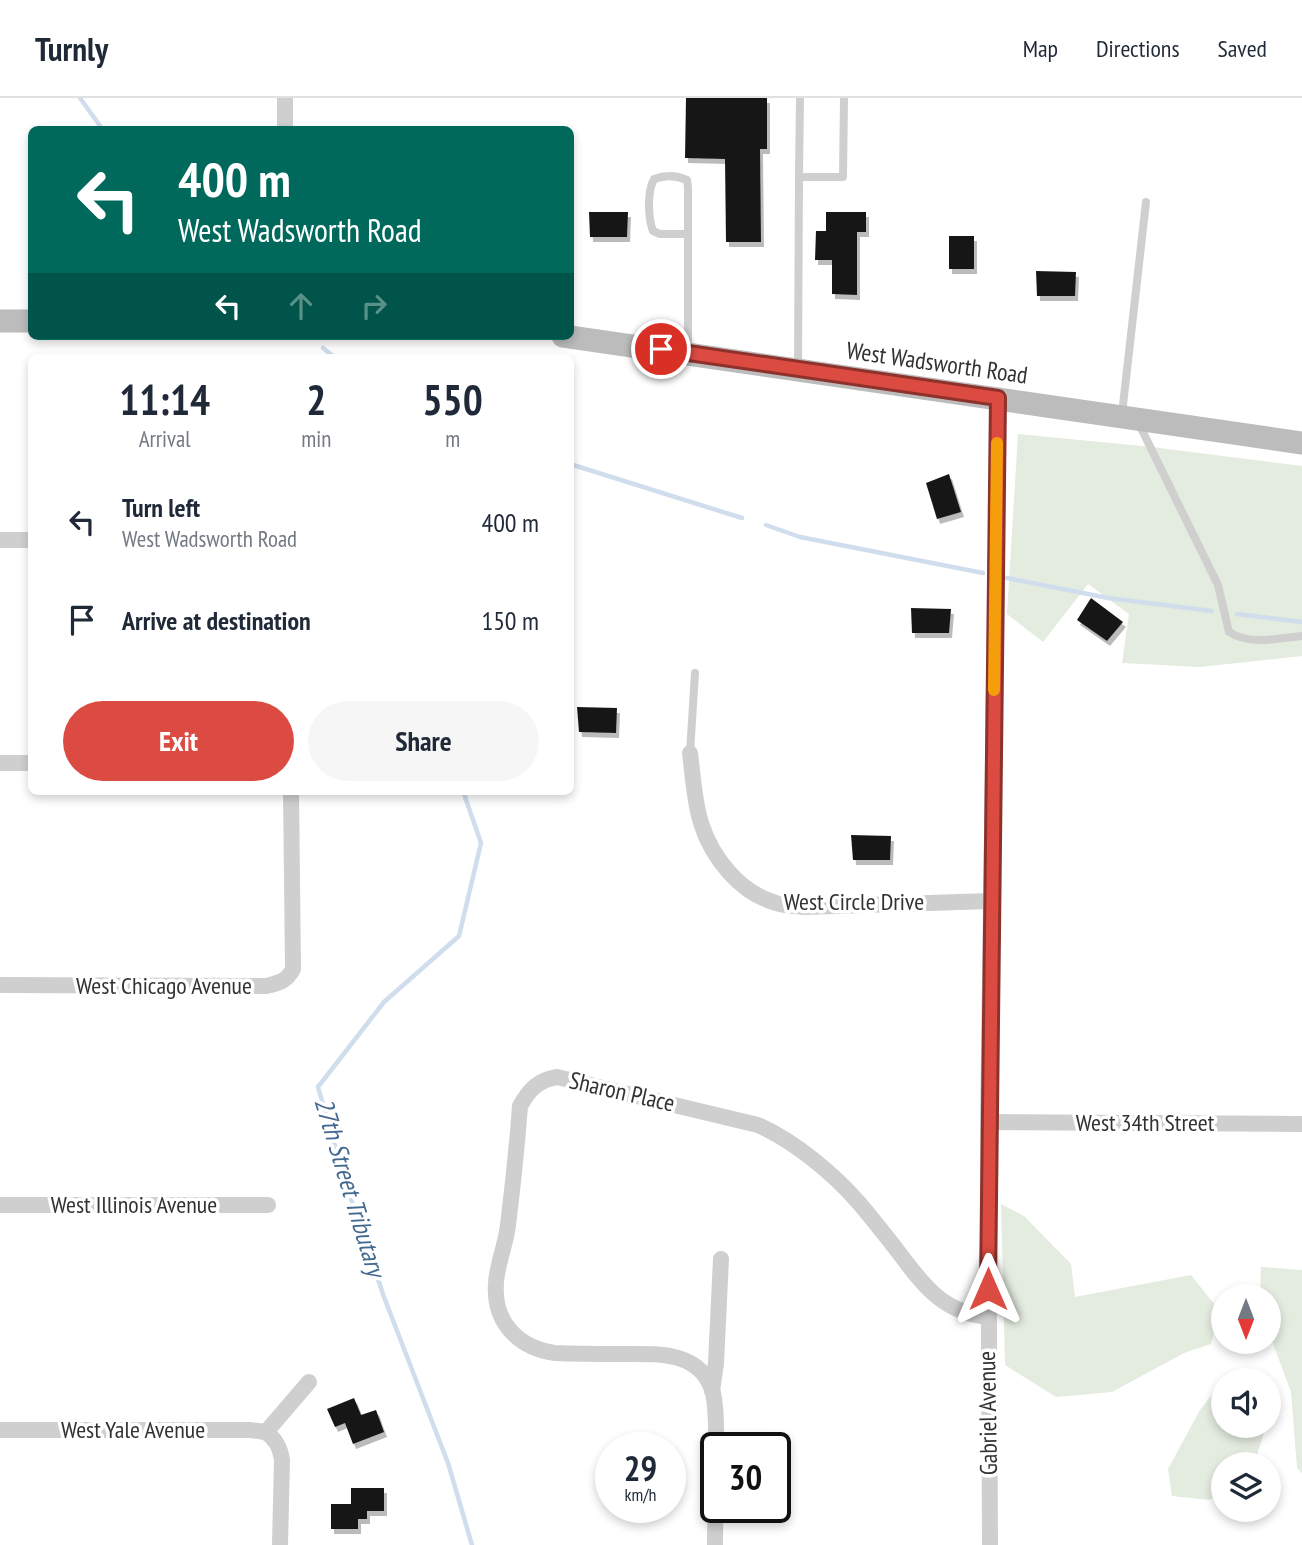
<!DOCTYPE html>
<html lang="en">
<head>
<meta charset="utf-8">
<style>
  body { margin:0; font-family:"PT Sans Narrow",sans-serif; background:#f6f6f7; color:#1f2937; height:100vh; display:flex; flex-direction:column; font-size:26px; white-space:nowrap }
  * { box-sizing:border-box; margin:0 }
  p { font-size:23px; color:#747a83 }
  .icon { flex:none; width:38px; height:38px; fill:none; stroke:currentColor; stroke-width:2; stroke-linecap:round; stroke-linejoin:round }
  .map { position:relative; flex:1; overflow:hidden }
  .side { position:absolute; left:28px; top:256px; width:546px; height:441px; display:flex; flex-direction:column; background:#fff; border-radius:10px; box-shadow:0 4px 10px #0003 }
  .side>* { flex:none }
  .banner { position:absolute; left:28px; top:28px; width:546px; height:214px; border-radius:10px; box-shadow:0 4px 10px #0003; background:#00695c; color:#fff; overflow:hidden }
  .needle { width:46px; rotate:180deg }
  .tools { position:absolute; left:1211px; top:1186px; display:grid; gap:14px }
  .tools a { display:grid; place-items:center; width:70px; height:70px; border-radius:50%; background:#fff; box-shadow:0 4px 10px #0003; font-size:35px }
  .speed { position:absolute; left:595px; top:1334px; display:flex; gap:14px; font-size:35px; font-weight:700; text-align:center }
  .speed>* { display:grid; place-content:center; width:91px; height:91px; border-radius:50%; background:#fff; box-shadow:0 4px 10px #0003; line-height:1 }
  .speed small { font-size:18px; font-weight:400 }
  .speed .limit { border:4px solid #111; border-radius:10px; background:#fff; color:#111 }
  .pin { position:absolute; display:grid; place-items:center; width:60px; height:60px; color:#fff; margin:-30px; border:4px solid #fff; border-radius:50%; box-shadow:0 2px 7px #0007 }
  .me { position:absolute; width:77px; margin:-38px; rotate:0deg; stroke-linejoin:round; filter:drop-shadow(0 0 5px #0008) }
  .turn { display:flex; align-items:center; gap:24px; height:147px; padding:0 35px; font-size:32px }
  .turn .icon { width:91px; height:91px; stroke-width:2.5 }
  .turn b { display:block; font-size:49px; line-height:60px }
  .lanes { display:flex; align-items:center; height:66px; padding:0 35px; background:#0003; justify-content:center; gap:35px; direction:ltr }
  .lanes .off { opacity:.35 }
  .eta { display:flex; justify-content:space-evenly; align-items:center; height:119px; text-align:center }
  .eta b { font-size:42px; font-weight:800; line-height:49px }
  .button { display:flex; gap:14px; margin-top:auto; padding:14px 35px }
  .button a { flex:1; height:80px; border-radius:42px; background:#db4b42; color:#fff; font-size:28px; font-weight:800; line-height:80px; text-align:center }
  .button a+a { background:#f6f6f7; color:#1f2937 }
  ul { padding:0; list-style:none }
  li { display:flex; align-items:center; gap:21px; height:98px; padding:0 35px }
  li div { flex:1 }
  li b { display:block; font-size:26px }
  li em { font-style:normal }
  header { display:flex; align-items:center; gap:42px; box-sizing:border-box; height:98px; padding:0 35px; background:#fff; border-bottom:2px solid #e0e1e3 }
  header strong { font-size:33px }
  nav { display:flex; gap:38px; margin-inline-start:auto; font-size:24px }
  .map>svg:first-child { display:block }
  .green { fill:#e4ebdf }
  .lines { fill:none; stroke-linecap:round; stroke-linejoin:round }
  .stream { stroke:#d0ddec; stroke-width:4.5 }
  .building { fill:#191919; filter:url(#shadow) }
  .service { stroke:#cfcfcf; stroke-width:8 }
  .minor { stroke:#cfcfcf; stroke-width:16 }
  .secondary { stroke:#bcbcbc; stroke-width:23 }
  .route-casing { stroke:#8e312b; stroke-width:18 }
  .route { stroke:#db4b42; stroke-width:12 }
  .slow { stroke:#f59e0b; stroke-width:12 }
  .labels { text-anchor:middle; stroke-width:7; stroke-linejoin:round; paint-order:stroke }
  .street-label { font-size:24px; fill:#323232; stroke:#fff }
  .water-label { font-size:26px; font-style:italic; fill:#446991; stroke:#fff }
</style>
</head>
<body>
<header>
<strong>Turnly</strong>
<nav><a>Map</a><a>Directions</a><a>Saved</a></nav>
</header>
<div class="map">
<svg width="1302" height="1447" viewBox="0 0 1302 1447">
  <defs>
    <filter id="shadow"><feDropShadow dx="3" dy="5" stdDeviation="0" flood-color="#0004"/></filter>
  </defs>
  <rect width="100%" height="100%" fill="#fff"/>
  <!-- green -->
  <g class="green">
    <polygon points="1018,336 1152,349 1302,368 1302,558 1200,569 1122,565 1129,516 1088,486 1043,544 1007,516"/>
    <polygon points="1001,1106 1024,1118 1071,1166 1075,1199 1191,1177 1219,1212 1211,1246 1184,1255 1112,1294 1056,1299 1005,1267"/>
    <polygon points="1261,1169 1302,1172 1302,1375 1297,1370 1291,1294 1269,1235 1269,1199 1260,1199"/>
    <polygon points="1258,1280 1259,1283 1223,1283 1223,1328 1266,1328 1254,1367 1223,1367 1223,1395 1209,1402 1172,1398 1168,1371 1200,1312 1224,1281"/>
  </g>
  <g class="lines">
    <!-- stream -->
    <g class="stream">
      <polyline points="80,0 103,32"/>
      <polyline points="323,250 334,259"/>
      <polyline points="570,366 742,420"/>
      <polyline points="766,427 800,439 983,475"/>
      <polyline points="1007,480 1108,500 1212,513"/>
      <polyline points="1237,516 1302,524"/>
      <polyline points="463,693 481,745 459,838 384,904 318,989 346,1086 384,1199 448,1365 472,1447"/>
    </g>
  </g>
  <!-- building -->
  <g class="building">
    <polygon points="686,0 767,0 767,51 760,51 761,144 726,144 725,61 685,60"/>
    <polygon points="589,114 628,114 627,139 590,139"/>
    <polygon points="826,114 866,114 866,134 857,134 857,197 832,196 832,162 815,162 816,133 826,133"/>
    <rect x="949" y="138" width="25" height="33"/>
    <polygon points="1036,173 1076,174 1075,198 1037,198"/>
    <polygon points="949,376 961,414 937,421 926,385"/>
    <polygon points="1091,500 1123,524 1107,543 1077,522"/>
    <polygon points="911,510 951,511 949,535 912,535"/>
    <polygon points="577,609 617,610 616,635 579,634"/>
    <polygon points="851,737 891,738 890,762 853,762"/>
    <polygon points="354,1300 361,1317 376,1312 384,1334 353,1346 345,1325 335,1329 327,1311"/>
    <polygon points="351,1390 384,1390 384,1413 367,1413 367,1421 358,1421 358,1431 331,1431 331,1406 351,1406"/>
  </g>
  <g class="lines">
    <!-- service -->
    <g class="service">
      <polyline points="799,79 800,0"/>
      <path d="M 688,255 L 688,89 L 687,82 C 676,77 665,77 654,81 C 647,94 648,120 653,133 L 660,136 L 688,136"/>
      <polyline points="798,271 799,79 843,79 844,0"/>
      <polyline points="1122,316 1146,104"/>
      <path d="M 1138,324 L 1218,487 L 1229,534 C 1251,548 1278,540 1302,538"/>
      <polyline points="690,655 695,575"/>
    </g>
    <!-- minor -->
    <g class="minor">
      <polyline points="285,32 285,0"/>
      <polyline points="0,442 32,442"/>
      <path d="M 690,655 C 693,678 694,703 701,725 C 712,760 740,795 776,805 C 785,808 795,808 803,809 L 991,803"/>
      <polyline points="0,665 32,665"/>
      <path d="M 0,887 L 266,888 C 279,885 287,883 293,871 L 291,693"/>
      <polyline points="988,1024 1302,1026"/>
      <polyline points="0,1107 268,1107"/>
      <polyline points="712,1293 716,1265 721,1161"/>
      <polyline points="0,1332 250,1332 266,1334"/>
      <path d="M 266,1334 C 276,1342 280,1349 282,1362 L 280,1447"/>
      <polyline points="266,1334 309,1284"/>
      <path d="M 716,1349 C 716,1331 717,1313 713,1295 C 701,1252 656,1256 621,1256 C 599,1256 577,1256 555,1255 C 519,1250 493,1225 496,1185 C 497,1166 506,1146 508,1127 C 513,1087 517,1048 520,1008 C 529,992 538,982 557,979 L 758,1027 C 794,1043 833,1075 859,1105 C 871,1119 882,1133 893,1147 C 920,1182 939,1214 987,1219"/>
      <polyline points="715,1447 716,1349"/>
      <polyline points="990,1447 988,1024 998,300"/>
    </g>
    <!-- secondary -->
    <g class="secondary">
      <polyline points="0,223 32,223"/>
      <polyline points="563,238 1302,345"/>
    </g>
  </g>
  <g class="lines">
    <!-- route casing -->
    <g class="route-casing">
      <polyline id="route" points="661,251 998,300 988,1191"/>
    </g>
    <!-- route -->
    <use href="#route" class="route"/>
    <!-- slow -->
    <polyline class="slow" points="994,592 997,345"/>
  </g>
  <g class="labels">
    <!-- street labels -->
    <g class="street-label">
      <text transform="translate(937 265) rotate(8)" y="8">West Wadsworth Road</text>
      <text x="854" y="812">West Circle Drive</text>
      <text x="164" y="896">West Chicago Avenue</text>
      <text transform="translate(622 994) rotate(13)" y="8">Sharon Place</text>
      <text x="1145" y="1033">West 34th Street</text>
      <text x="134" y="1115">West Illinois Avenue</text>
      <text transform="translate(988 1315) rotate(-91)" y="8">Gabriel Avenue</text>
      <text x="133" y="1340">West Yale Avenue</text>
    </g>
    <!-- water labels -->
    <g class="water-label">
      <text transform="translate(350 1089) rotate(73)" y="9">27th Street Tributary</text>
    </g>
  </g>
</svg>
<div class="tools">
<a><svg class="needle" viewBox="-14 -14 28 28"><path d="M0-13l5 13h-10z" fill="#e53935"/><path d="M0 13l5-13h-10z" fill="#747a83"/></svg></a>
<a><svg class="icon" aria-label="sound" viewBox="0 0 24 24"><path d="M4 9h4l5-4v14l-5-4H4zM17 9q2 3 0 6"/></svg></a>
<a><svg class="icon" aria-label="layers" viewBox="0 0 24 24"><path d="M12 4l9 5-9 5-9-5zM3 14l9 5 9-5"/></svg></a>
</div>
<div class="speed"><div>29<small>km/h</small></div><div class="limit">30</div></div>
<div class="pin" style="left:661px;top:251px;background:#d93025"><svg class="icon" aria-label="arrive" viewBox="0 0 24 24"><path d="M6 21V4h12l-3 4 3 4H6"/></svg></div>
<svg class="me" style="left:988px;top:1191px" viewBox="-20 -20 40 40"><path d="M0-17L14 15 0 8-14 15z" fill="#db4b42" stroke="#fff" stroke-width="4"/></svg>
<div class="banner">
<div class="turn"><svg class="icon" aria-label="left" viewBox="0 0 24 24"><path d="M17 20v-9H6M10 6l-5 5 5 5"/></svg><div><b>400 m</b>West Wadsworth Road</div></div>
<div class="lanes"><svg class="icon" aria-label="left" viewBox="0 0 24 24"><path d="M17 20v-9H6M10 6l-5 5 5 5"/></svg><svg class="icon off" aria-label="ahead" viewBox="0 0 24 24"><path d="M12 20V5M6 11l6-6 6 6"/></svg><svg class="icon off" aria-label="right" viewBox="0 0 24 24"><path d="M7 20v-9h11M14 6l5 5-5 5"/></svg></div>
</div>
<section class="side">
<div class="eta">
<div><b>11:14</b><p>Arrival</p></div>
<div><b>2</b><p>min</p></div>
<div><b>550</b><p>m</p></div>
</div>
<ul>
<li><svg class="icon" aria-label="left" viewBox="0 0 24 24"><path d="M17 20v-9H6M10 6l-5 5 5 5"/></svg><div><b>Turn left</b><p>West Wadsworth Road</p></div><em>400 m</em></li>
<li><svg class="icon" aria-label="arrive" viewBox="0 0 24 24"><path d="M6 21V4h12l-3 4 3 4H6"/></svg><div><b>Arrive at destination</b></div><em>150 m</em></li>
</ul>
<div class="button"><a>Exit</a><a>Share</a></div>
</section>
</div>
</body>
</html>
